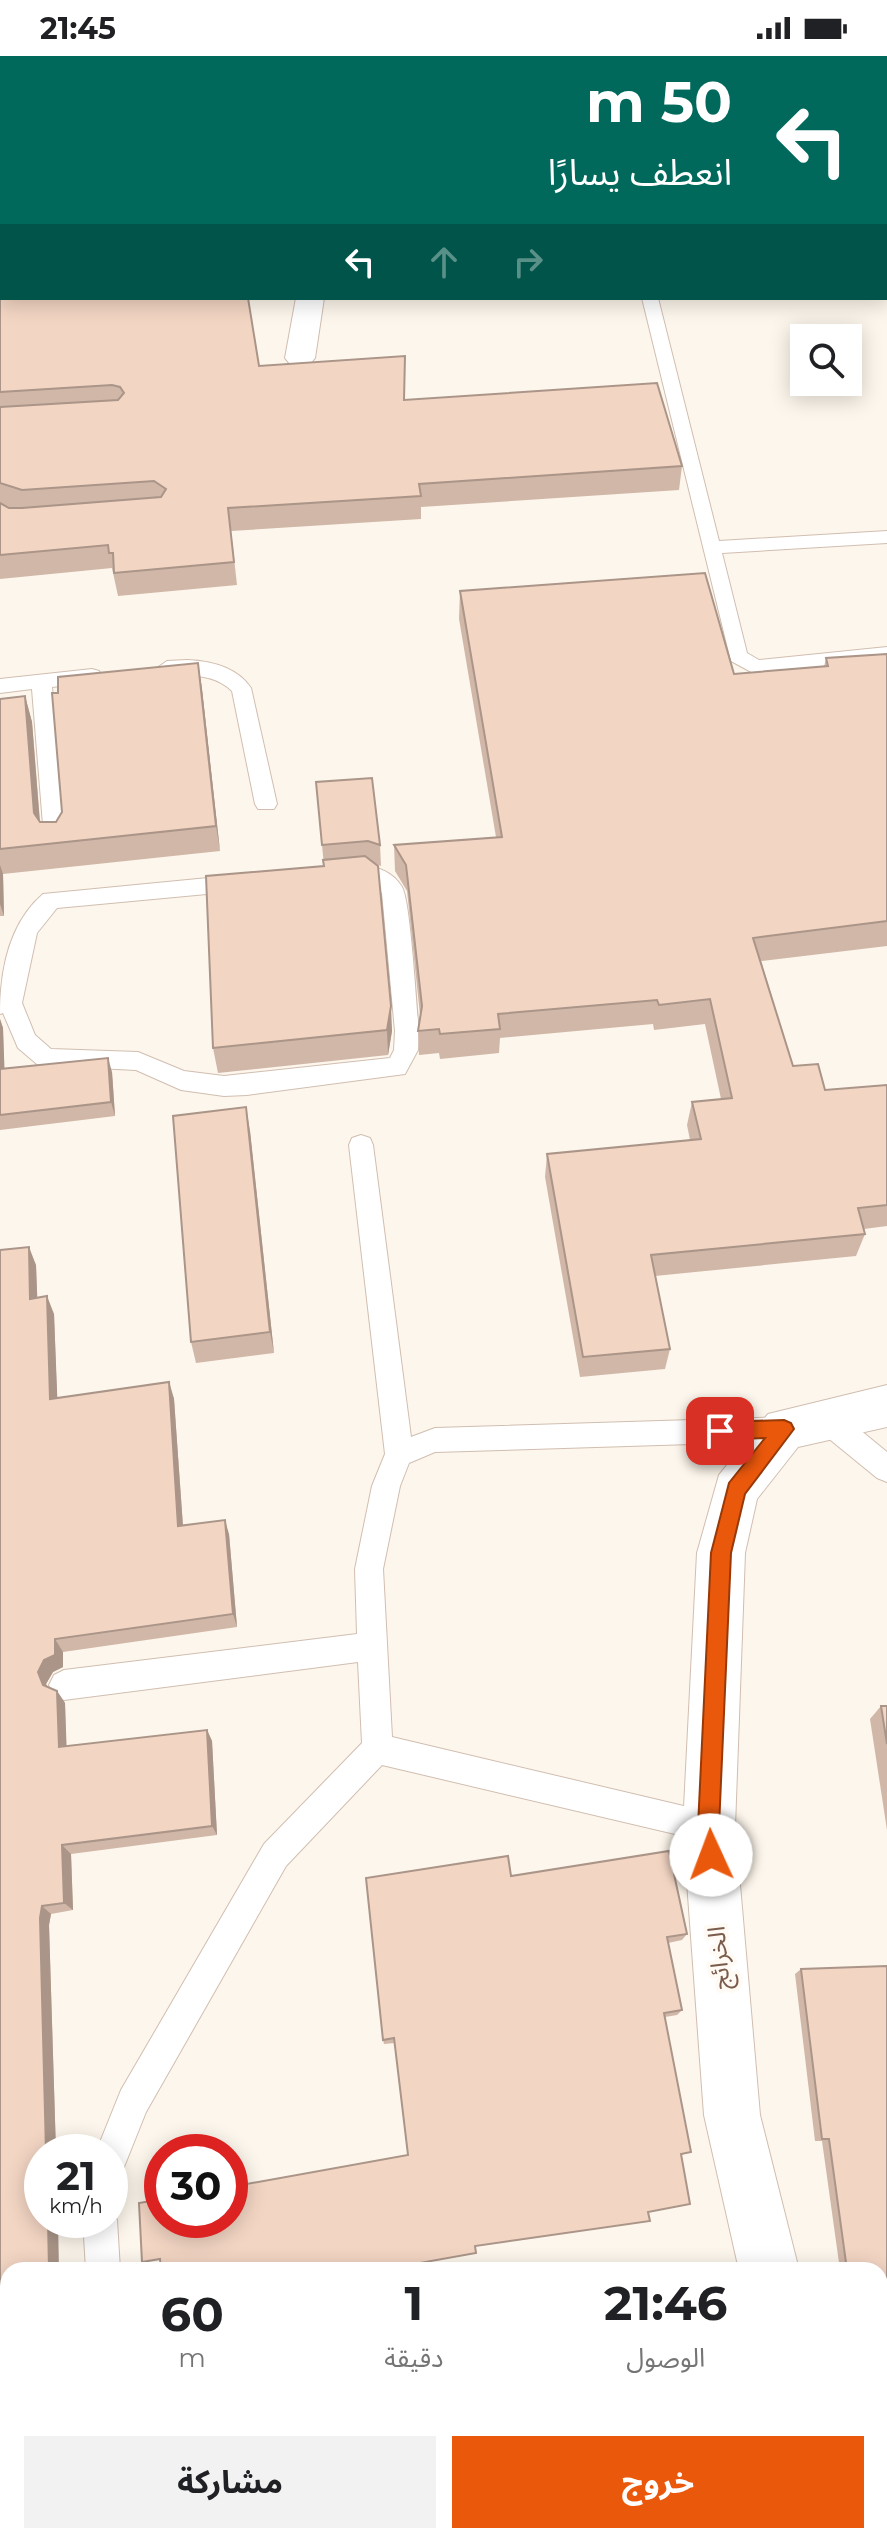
<!DOCTYPE html>
<html lang="ar">
<head>
<meta charset="utf-8">
<style>
  body { margin:0; font-family:Montserrat,"Noto Sans Arabic",sans-serif; background:#f2f2f2; color:#202124; direction:rtl; height:100vh; display:flex; flex-direction:column; font-size:30px; white-space:nowrap }
  * { box-sizing:border-box; margin:0 }
  p { font-size:26px; color:#757577 }
  .icon { flex:none; width:44px; height:44px; fill:none; stroke:currentColor; stroke-width:2; stroke-linecap:round; stroke-linejoin:round }
  .map { position:relative; flex:1; overflow:hidden; direction:ltr }
  .panel { position:absolute; left:0px; top:2206px; width:888px; height:282px; display:flex; flex-direction:column; background:#fff; border-radius:24px 24px 0 0; box-shadow:0 4px 20px #0003; direction:rtl }
  .panel>* { flex:none }
  .hud { position:absolute; left:0px; top:0px; width:888px; height:244px; box-shadow:0 4px 20px #0003; direction:rtl; background:#00695c; color:#fff; overflow:hidden }
  .controls { position:absolute; left:790px; top:268px; display:grid; gap:16px }
  .controls a { display:grid; place-items:center; width:72px; height:72px; border-radius:0px; background:#fff; box-shadow:0 4px 20px #0003; font-size:40px }
  .speed { position:absolute; left:24px; top:2078px; display:flex; gap:16px; font-size:40px; font-weight:700; text-align:center }
  .speed>* { display:grid; place-content:center; width:104px; height:104px; border-radius:50%; background:#fff; box-shadow:0 4px 20px #0003; line-height:1 }
  .speed small { font-size:20px; font-weight:400 }
  .speed .limit { border:12px solid #d22; background:#fff; color:#111 }
  .pin { position:absolute; display:grid; place-items:center; width:68px; height:68px; color:#fff; margin:-34px; border-radius:16px; box-shadow:0 4px 12px #0006 }
  .me { position:absolute; width:88px; margin:-44px; rotate:358deg; stroke-linejoin:round; filter:drop-shadow(0 0 6px #0008) }
  .turn { display:flex; align-items:center; gap:28px; height:168px; padding:0 24px; font-size:36px }
  .turn .icon { width:104px; height:104px; stroke-width:2.5 }
  .turn b { display:block; font-size:56px; line-height:68px }
  .lanes { display:flex; align-items:center; height:76px; padding:0 24px; background:#0003; justify-content:center; gap:40px; direction:ltr }
  .lanes .off { opacity:.35 }
  .eta { display:flex; justify-content:space-evenly; align-items:center; height:136px; text-align:center }
  .eta b { font-size:48px; font-weight:700; line-height:56px }
  .cta { display:flex; gap:16px; margin-top:auto; padding:16px 24px }
  .cta a { flex:1; height:92px; border-radius:0px; background:#ea580c; color:#fff; font-size:32px; font-weight:700; line-height:92px; text-align:center }
  .cta a+a { background:#f2f2f2; color:#202124 }
  .status { display:flex; justify-content:space-between; align-items:center; height:56px; padding:0 40px; background:#fff; direction:ltr }
  .status svg { height:22px; fill:currentColor }
  .map>svg:first-child { display:block }
  .lines { fill:none; stroke-linecap:round; stroke-linejoin:round }
  .lane-casing { stroke:#d1beb0; stroke-width:2 }
  .street-casing { stroke:#d1beb0; stroke-width:2 }
  .lane { fill:#fff; fill-rule:evenodd }
  .street { fill:#fff; fill-rule:evenodd }
  .wall { fill:#d1b7a8 }
  .shaded-wall { fill:#aa9588 }
  .building { fill:#f3d5c3; stroke:#aa9588; stroke-width:2 }
  .route { fill:#ea580c; stroke:#983908; stroke-width:2 }
  .labels { text-anchor:middle; stroke-width:8; stroke-linejoin:round; paint-order:stroke }
  .street-label { font-size:24px; fill:#7a5c4d; stroke:#fffaf3 }
</style>
</head>
<body>
<div class="status"><b>21:45</b><svg viewBox="0 0 49 12"><path d="M0 12V9h3v3zM5 12V6h3v6zM10 12V3h3v9zM15 12V0h3v12zM26 1h20v11H26zM47 4h2v5h-2z"/></svg></div>
<div class="map">
<svg width="887" height="2487" viewBox="0 0 887 2487">
  <rect width="100%" height="100%" fill="#fdf6ec"/>
  <g class="lines">
    <!-- lane casing -->
    <g class="lane-casing">
      <g id="lane">
        <polygon points="642,242 658,242 719,485 887,475 887,487 722,497 747,597 759,604 887,591 887,605 755,618 731,605"/>
        <path d="M 187,604 C 211,605 237,611 251,632 L 277,748 L 274,753 L 258,753 L 255,748 L 232,635 C 207,610 169,626 157,612 L 167,605 Z"/>
        <polygon points="92,613 99,615 102,620 99,625 52,631 66,781 63,787 47,787 44,781 32,633 0,637 0,623"/>
        <path d="M 346,810 C 367,808 390,811 402,831 C 411,847 416,950 419,975 L 418,994 L 405,1018 L 247,1039 L 224,1040 L 181,1034 L 136,1014 L 38,1009 L 18,992 L 3,957 L 0,958 C 0,915 9,867 43,838 L 239,819 L 247,821 L 250,827 L 247,833 L 239,835 L 57,852 L 37,877 L 22,947 L 35,979 L 51,993 L 138,996 L 184,1015 L 224,1020 L 390,1002 L 394,994 L 395,975 L 382,837 L 369,826 L 338,824 L 335,818 L 338,812 Z"/>
        <polygon points="361,1079 370,1082 373,1089 411,1381 435,1372 784,1361 794,1364 798,1373 794,1382 784,1385 435,1396 409,1407 400,1430 383,1513 392,1681 709,1756 720,1760 724,1771 720,1782 709,1786 382,1709 286,1810 146,2056 122,2116 110,2121 110,2096 96,2096 121,2034 264,1788 362,1687 358,1606 64,1644 54,1639 49,1629 54,1619 64,1614 357,1578 355,1513 372,1430 385,1398 349,1089 352,1082"/>
        <polygon points="827,1352 837,1355 887,1396 887,1426 877,1422 817,1373 813,1364 817,1355"/>
        <polygon points="110,2151 117,2164 120,2214 86,2214 83,2164 110,2164"/>
        <polygon points="110,2480 148,2480 149,2487 111,2487"/>
      </g>
    </g>
    <!-- street casing -->
    <g class="street-casing">
      <g id="street">
        <polygon points="585,0 652,0 584,2"/>
        <polygon points="806,0 830,0 831,2 807,2"/>
        <rect x="886" y="182" width="1" height="16"/>
        <polygon points="296,242 324,242 315,302 310,308 300,311 290,308 285,302"/>
        <polygon points="887,1329 887,1371 798,1391 757,1443 745,1497 735,1771 760,2059 799,2214 739,2214 704,2059 683,1771 697,1497 719,1419 768,1358"/>
        <polygon points="880,2389 887,2391 887,2453 880,2451"/>
      </g>
    </g>
    <!-- lane -->
    <use href="#lane" class="lane"/>
    <!-- street -->
    <use href="#street" class="street"/>
  </g>
  <!-- wall -->
  <g class="wall">
    <polygon points="0,0 474,0 474,2 2,2 2,58 0,58"/>
    <polygon points="886,13 887,13 887,57 886,55"/>
    <polygon points="0,95 2,242 259,310 682,410 679,434 421,451 421,463 231,475 237,529 118,540 112,512 0,523"/>
    <polygon points="460,535 734,618 824,611 826,602 887,598 887,890 761,905 793,1010 825,1034 887,1029 887,1170 864,1173 865,1178 856,1200 655,1220 670,1293 665,1313 580,1321 545,1121 547,1098 690,1084 687,1069 692,1046 721,1043 705,968 654,974 653,968 500,982 499,997 440,1003 439,997 419,999 418,975 420,959 407,835 395,815 394,789 496,781 459,563"/>
    <polygon points="198,607 202,633 220,795 3,818 4,860 0,860 0,643 25,640 32,666 40,765 56,766"/>
    <polygon points="316,726 380,789 381,810 373,807 392,975 388,999 218,1017 213,992 324,810"/>
    <polygon points="0,963 3,972 4,1013 112,1016 115,1060 0,1074"/>
    <polygon points="250,1075 274,1297 196,1307 191,1286"/>
    <polygon points="36,1209 37,1242 54,1258 57,1342 169,1326 174,1343 183,1470 229,1478 237,1571 63,1596 63,1611 53,1616 46,1628 48,1631 57,1635 65,1647 66,1690 207,1674 212,1685 217,1779 71,1798 73,1854 51,1858 49,1869 56,2096 42,2096 68,2487 0,2487"/>
    <polygon points="881,1650 887,1650 887,1774 870,1663"/>
    <polygon points="511,1820 687,1878 682,1884 668,1887 682,1954 677,1959 665,1961 691,2096 681,2099 648,2156 475,2190 415,2208 415,2214 161,2214 161,2203 142,2206 408,2099 395,1987 384,1988 383,1984"/>
    <polygon points="801,1913 880,2214 840,2214 822,2085 815,2085 795,1918"/>
  </g>
  <!-- shaded-wall -->
  <g class="shaded-wall">
    <polygon points="198,607 202,633 220,795 216,770"/>
    <polygon points="25,640 32,666 41,781 34,757"/>
    <polygon points="0,809 3,818 4,860 0,848"/>
    <polygon points="391,950 392,975 388,999 387,974"/>
    <polygon points="0,963 3,972 5,1027 0,1015"/>
    <polygon points="108,1002 112,1016 115,1060 111,1046"/>
    <polygon points="246,1051 250,1075 274,1297 270,1276"/>
    <polygon points="29,1191 36,1209 38,1260 30,1243"/>
    <polygon points="47,1240 54,1258 58,1359 50,1343"/>
    <polygon points="169,1326 174,1343 184,1485 178,1470"/>
    <polygon points="225,1464 229,1478 237,1571 233,1558"/>
    <polygon points="55,1583 63,1596 63,1611 53,1616 46,1628 51,1640 43,1629 38,1616"/>
    <polygon points="57,1635 65,1647 67,1702 59,1691"/>
    <polygon points="207,1674 212,1685 217,1779 212,1770"/>
    <polygon points="62,1789 71,1798 73,1854 64,1847"/>
    <polygon points="42,1850 51,1858 49,1869 56,2096 46,2096 40,1862"/>
    <polygon points="48,2164 58,2164 59,2214 49,2214"/>
    <polygon points="57,2480 67,2480 68,2487 57,2487"/>
  </g>
  <!-- building -->
  <g class="building">
    <polygon points="0,0 118,0 85,2 2,2 2,36 0,36"/>
    <rect x="297" y="0" width="177" height="2"/>
    <polygon points="0,95 2,95 2,242 248,242 259,310 405,300 404,344 657,327 682,410 419,428 421,440 228,452 234,506 114,517 113,497 109,497 108,489 0,499 0,447 9,452 22,452 161,441 166,433 154,425 22,434 0,427 0,351 118,344 124,337 120,331 112,329 0,336"/>
    <polygon points="705,517 734,618 828,610 826,602 887,598 887,865 753,882 793,1010 818,1008 825,1034 887,1029 887,1149 858,1152 865,1178 651,1199 670,1293 583,1301 547,1098 701,1083 692,1046 732,1042 710,943 659,949 657,944 498,958 500,973 440,978 439,973 418,975 422,950 406,809 394,789 502,781 460,535"/>
    <polygon points="198,607 216,770 0,793 0,643 25,640 34,757 40,766 56,766 62,756 52,637 58,637 58,621"/>
    <polygon points="372,722 380,789 368,785 322,789 316,726"/>
    <polygon points="365,800 378,810 391,950 387,974 213,992 206,820 324,810 323,804"/>
    <polygon points="108,1002 111,1046 0,1059 0,1013"/>
    <polygon points="246,1051 270,1276 191,1286 173,1060"/>
    <polygon points="29,1191 30,1243 47,1240 50,1343 169,1326 178,1470 225,1464 233,1558 55,1583 55,1599 44,1604 38,1616 43,1629 57,1635 59,1691 207,1674 212,1770 62,1789 64,1847 42,1850 40,1862 46,2096 42,2096 42,2164 48,2164 49,2214 8,2214 8,2480 57,2480 57,2487 0,2487 0,1194"/>
    <polygon points="881,1650 887,1650 887,1688"/>
    <polygon points="669,1795 687,1878 667,1881 682,1954 664,1957 691,2096 681,2098 690,2148 648,2156 650,2165 475,2190 476,2197 414,2208 415,2214 161,2214 160,2203 142,2206 139,2147 162,2143 162,2164 230,2164 230,2131 408,2099 394,1982 383,1984 366,1822 508,1800 511,1820"/>
    <polygon points="887,1910 887,2280 880,2280 880,2214 847,2214 829,2083 822,2083 801,1913"/>
    <polygon points="177,2480 478,2480 479,2487 177,2487"/>
  </g>
  <!-- route -->
  <polygon class="route" points="784,1364 791,1367 794,1373 745,1438 731,1497 719,1771 722,1799 719,1807 711,1810 703,1807 698,1771 711,1497 729,1427 765,1382 720,1384 714,1381 711,1375 714,1369 720,1366"/>
  <g class="labels">
    <!-- street labels -->
    <g class="street-label">
      <text transform="translate(719 1902) rotate(-95)" y="8">الخرائج</text>
    </g>
  </g>
</svg>
<div class="controls">
<a><svg class="icon" aria-label="search" viewBox="0 0 24 24"><circle cx="10" cy="10" r="6"/><path d="M15 15l6 6"/></svg></a>
</div>
<div class="speed"><div>21<small>km/h</small></div><div class="limit">30</div></div>
<div class="pin" style="left:720px;top:1375px;background:#d93025"><svg class="icon" aria-label="arrive" viewBox="0 0 24 24"><path d="M6 21V4h12l-3 4 3 4H6"/></svg></div>
<svg class="me" style="left:711px;top:1799px" viewBox="-20 -20 40 40"><circle r="19" fill="#fff"/><path d="M0-13L10 11 0 6-10 11z" fill="#ea580c"/></svg>
<div class="hud">
<div class="turn"><svg class="icon" aria-label="left" viewBox="0 0 24 24"><path d="M17 20v-9H6M10 6l-5 5 5 5"/></svg><div><b>50 m</b>انعطف يسارًا</div></div>
<div class="lanes"><svg class="icon" aria-label="left" viewBox="0 0 24 24"><path d="M17 20v-9H6M10 6l-5 5 5 5"/></svg><svg class="icon off" aria-label="ahead" viewBox="0 0 24 24"><path d="M12 20V5M6 11l6-6 6 6"/></svg><svg class="icon off" aria-label="right" viewBox="0 0 24 24"><path d="M7 20v-9h11M14 6l5 5-5 5"/></svg></div>
</div>
<section class="panel">
<div class="eta">
<div><b>21:46</b><p>الوصول</p></div>
<div><b>1</b><p>دقيقة</p></div>
<div><b>60</b><p>m</p></div>
</div>
<div class="cta"><a>خروج</a><a>مشاركة</a></div>
</section>
</div>
</body>
</html>
